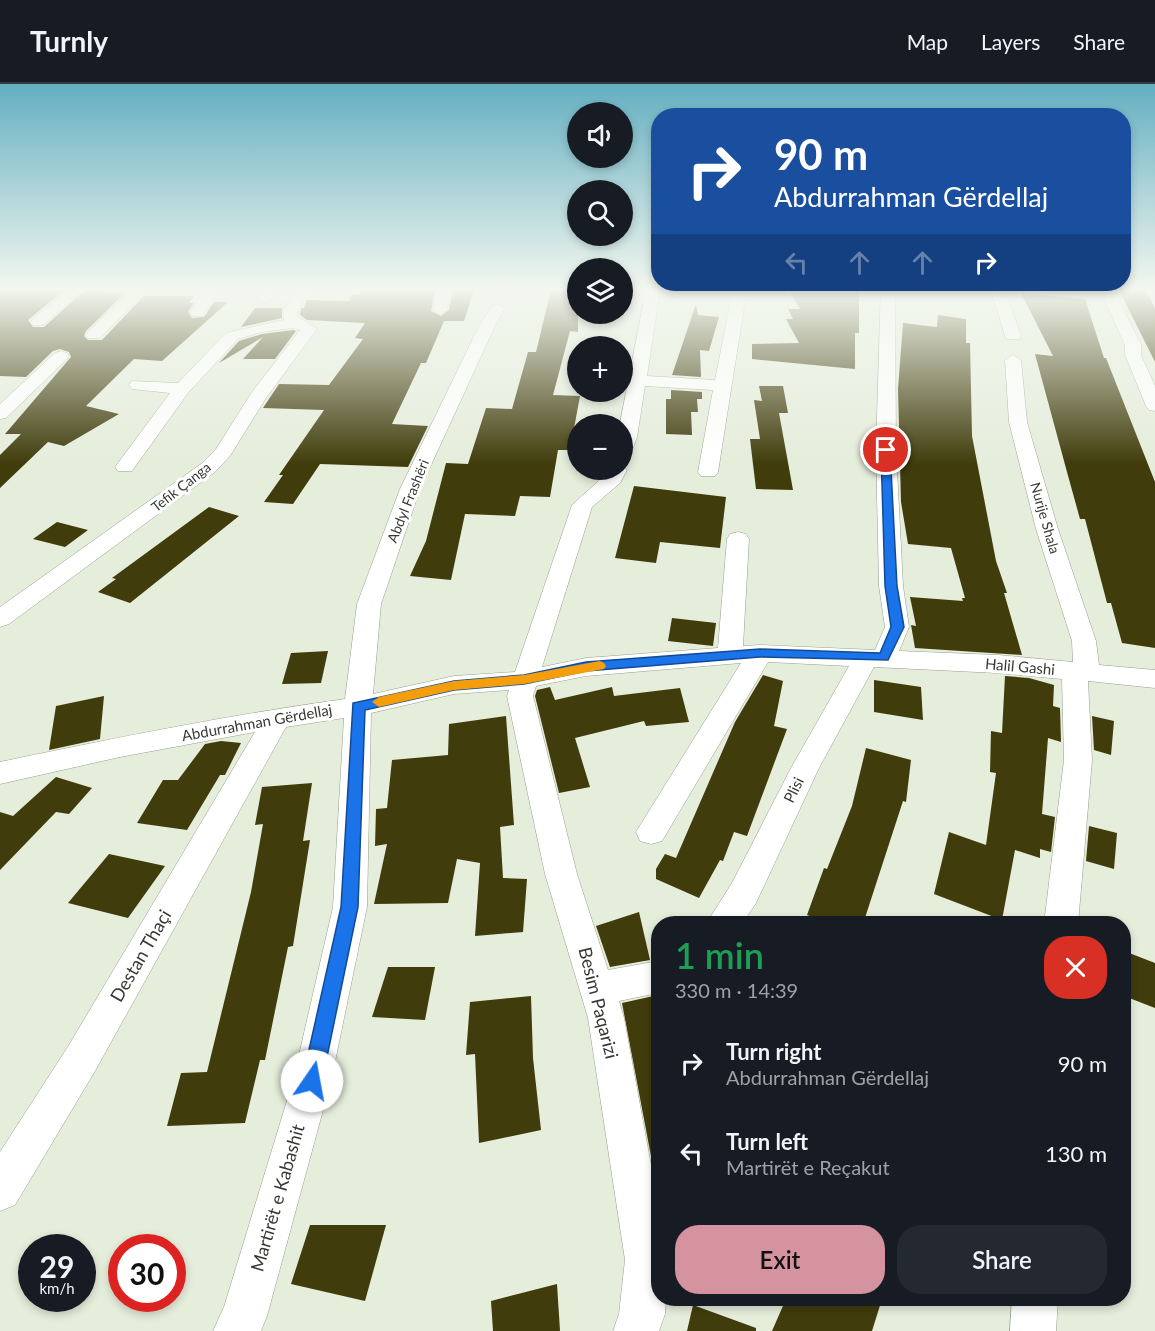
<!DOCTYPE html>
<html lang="en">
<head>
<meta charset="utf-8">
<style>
  body { margin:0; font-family:Lato,sans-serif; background:#242831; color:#f1f3f6; height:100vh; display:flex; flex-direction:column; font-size:22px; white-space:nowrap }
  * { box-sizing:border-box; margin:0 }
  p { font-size:20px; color:#9ea1a6 }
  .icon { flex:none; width:33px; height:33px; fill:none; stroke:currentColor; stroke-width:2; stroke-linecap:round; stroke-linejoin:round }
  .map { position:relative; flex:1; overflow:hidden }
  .panel { position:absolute; left:651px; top:832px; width:480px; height:390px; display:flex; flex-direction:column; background:#171b24; border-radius:24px; box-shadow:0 3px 9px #0003 }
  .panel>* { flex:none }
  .guide { position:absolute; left:651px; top:24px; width:480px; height:183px; border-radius:24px; box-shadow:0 3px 9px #0003; background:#1a4fa0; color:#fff; overflow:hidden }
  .fabs { position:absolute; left:567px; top:18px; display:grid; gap:12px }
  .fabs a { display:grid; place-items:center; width:66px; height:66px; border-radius:50%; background:#171b24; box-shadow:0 3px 9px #0003; font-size:30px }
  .speed { position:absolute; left:18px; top:1150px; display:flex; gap:12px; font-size:30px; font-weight:700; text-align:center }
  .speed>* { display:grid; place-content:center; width:78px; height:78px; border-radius:50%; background:#171b24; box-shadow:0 3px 9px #0003; line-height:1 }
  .speed small { font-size:15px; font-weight:400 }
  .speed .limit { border:9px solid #d22; background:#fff; color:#111 }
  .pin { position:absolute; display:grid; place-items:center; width:51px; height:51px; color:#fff; margin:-26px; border:3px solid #fff; border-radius:50%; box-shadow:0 2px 6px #0007 }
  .me { position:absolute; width:66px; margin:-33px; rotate:12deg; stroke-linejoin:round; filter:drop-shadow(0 0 4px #0008) }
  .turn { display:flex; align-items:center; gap:21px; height:126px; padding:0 24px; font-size:27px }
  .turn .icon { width:78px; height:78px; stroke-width:2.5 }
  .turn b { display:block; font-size:42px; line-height:51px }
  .lanes { display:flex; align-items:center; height:57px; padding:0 24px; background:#0003; justify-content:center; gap:30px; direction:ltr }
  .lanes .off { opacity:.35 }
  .round { display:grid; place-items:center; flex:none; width:63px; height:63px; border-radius:24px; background:#242831 }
  .summary { display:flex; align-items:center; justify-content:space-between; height:102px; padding:0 24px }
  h1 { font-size:36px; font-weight:600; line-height:45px; color:#1e9e55 }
  .button { display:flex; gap:12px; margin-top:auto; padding:12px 24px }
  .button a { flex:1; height:69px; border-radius:24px; background:#d4939f; color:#111; font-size:24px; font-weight:600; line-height:69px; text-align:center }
  .button a+a { background:#242831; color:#f1f3f6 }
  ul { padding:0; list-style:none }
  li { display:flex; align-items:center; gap:18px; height:90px; padding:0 24px }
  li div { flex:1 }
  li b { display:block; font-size:22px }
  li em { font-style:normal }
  header { display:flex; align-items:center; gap:36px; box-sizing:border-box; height:84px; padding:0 30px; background:#171b24; border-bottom:2px solid #363941 }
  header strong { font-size:28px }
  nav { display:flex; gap:33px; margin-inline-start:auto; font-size:21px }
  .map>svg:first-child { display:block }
  .building { fill:#403c0c }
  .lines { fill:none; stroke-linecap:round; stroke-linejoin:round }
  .minor-casing { stroke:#989f8e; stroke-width:1 }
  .minor { fill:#fff; fill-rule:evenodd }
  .route { fill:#1a73e8; stroke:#114b97; stroke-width:1.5 }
  .slow { fill:#f59e0b }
  .labels { text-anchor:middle; stroke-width:6; stroke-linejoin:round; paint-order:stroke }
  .far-street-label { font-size:14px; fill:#373a33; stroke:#fff }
  .street-label { font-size:15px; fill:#373a33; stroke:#fff }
  .near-street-label { font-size:18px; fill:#373a33; stroke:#fff }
</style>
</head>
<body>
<header>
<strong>Turnly</strong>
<nav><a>Map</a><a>Layers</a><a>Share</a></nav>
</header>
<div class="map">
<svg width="1155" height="1247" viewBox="0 0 1155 1247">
  <rect width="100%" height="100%" fill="#e5eddb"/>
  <!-- building -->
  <g class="building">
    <polygon points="0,206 64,206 28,236 33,243 44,243 85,206 125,209 86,247 84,252 88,256 102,256 144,212 194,212 189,219 194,219 188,228 192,234 204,233 214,218 228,218 162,277 134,275 86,322 119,330 64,362 48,358 0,404 0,371 21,350 5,350 71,273 69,268 60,265 53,267 26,293 0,292"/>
    <polygon points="361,206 435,206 431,227 441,232 449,226 453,206 474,206 464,237 444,237 426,279 421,279 392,340 428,342 408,383 320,380 293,420 264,418 283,391 279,391 324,326 263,324 279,300 329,301 363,255 355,254 365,239 307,236 300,231 301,224 304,224 307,216 349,217 351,211 360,210"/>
    <polygon points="551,206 578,206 578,248 570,247 553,311 580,312 570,366 558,366 550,413 520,412 515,432 465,430 451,496 410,492 426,457 446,379 468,380 486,324 512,325 528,268 536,268"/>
    <polygon points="789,206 859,206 859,249 855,249 855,285 752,275 752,260 799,259 786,235 793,235 788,225 800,225"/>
    <polygon points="1119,206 1145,206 1155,224 1155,278"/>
    <polygon points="1021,209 1085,215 1104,274 1106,274 1155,398 1155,564 1122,559 1111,519 1107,519 1085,435 1080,435 1067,388 1035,270 1053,272"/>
    <polygon points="696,220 698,231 719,233 709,267 700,266 701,293 672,291"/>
    <polygon points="255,224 282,224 282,234 241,243"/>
    <polygon points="938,231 966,235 966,259 970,259 972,352 996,477 1007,509 1004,509 1022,571 915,564 911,541 916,542 910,513 963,517 962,514 965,514 951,464 908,460 901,418 898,305 903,239 937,243"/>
    <polygon points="293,246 296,247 275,275 243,275 263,253 219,279 239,257 262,250"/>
    <polygon points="759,302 783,302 788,329 779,329 793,406 756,405 750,355 760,355 754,316 762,317"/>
    <polygon points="671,306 702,308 702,315 697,315 698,328 691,328 692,351 666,350 666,315 671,315"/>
    <polygon points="634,402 726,413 720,464 660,458 656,479 615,474"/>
    <polygon points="209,423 239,432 130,519 98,508 116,495 112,494"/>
    <polygon points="57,438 88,446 65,463 33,455"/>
    <polygon points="672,534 716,539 713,562 668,557"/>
    <polygon points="328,567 321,599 282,600 291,569"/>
    <polygon points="763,591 783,597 774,642 787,645 747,752 734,748 723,777 720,776 699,814 656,795 656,785 665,770 676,774 735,638"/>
    <polygon points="1005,592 1029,594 1054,601 1053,622 1060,624 1061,658 1048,654 1042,730 1055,733 1051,768 1040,765 1040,774 1015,766 1002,836 934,810 949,748 986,761 996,689 990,688 991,647 1002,649"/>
    <polygon points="874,596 921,603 923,636 874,628"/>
    <polygon points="550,603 555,616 612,603 614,612 680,604 689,638 646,642 644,637 575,654 590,703 559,709 535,612 537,606"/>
    <polygon points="104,612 100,655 49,666 56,622"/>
    <polygon points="506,632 514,741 500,743 503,794 527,795 523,848 475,852 480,779 457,775 448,819 374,820 387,760 375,762 376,725 387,724 392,676 448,671 449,640"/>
    <polygon points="1092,632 1114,637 1111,671 1094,666"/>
    <polygon points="221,657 241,659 225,691 220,691 187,746 137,739 163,696 178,696 205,660"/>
    <polygon points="866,664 911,676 906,718 903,717 863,840 831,840 807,831 824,784 827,785 852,722"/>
    <polygon points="56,693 92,704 69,730 56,728 0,786 0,728 13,732"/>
    <polygon points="312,699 303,757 310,756 293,862 288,863 265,976 260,976 245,1039 167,1042 181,989 207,988 251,808 263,740 255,741 262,703"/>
    <polygon points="1089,742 1117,749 1114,785 1086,777"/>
    <polygon points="109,770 165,782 128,834 68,819"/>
    <polygon points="639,828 650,876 610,883 596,842"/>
    <polygon points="1124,867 1155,879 1155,924 1124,912"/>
    <polygon points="388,883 435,883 425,936 372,933"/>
    <polygon points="658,911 658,1109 622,919"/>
    <polygon points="531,912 533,974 541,1046 479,1059 475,970 466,971 470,918"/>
    <polygon points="310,1141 386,1141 365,1217 291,1200"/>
    <polygon points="557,1200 560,1247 493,1247 491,1217"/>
    <polygon points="786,1215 882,1215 872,1247 772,1247"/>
    <polygon points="693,1221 756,1244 756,1247 687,1247"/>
  </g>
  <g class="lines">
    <!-- minor casing -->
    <g class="minor-casing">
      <g id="minor">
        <polygon points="68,206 83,206 43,241 33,241 30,238 33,235"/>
        <polygon points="132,206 147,206 100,254 88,254 86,251 88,248"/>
        <polygon points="205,206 219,206 202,232 192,232 190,229"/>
        <polygon points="263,206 277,206 269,218 264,219 257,215"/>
        <polygon points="297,206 311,206 299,223 297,232 317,245 266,314 230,372 215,388 9,540 0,543 0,523 201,380 216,365 252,308 300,246 293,244 262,248 238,255 188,309 132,387 118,387 115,383 170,309 132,305 129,301 132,297 178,299 226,249 284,236 283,227"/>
        <polygon points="437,206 451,206 447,226 440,230 433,226"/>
        <polygon points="646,206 660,206 647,292 715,296 732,211 739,207 746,211 718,388 715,392 701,392 698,388 713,306 645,302 637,353 629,375 622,377 622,340 620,340"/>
        <path d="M 881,206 L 895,206 L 896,366 L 903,502 L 909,543 L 899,567 L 998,571 L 1073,578 L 1072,557 L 1036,445 L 1009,338 L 1005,276 L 1013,271 L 1021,276 L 1027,338 L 1058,445 L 1096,557 L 1099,581 L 1155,586 L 1155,604 L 1088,597 L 1092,676 L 1078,840 L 1044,840 L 1064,676 L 1062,595 L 998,589 L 874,583 L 819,684 L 756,819 L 742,840 L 706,840 L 732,799 L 791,684 L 849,582 L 768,578 L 662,757 L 651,760 L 640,757 L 636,748 L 741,579 L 586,592 L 536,602 L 533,612 L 577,790 L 608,886 L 658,877 L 658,909 L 619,917 L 624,934 L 658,1119 L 658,1215 L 666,1215 L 665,1230 L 659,1247 L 613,1247 L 619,1230 L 625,1176 L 588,934 L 545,790 L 507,612 L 509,606 L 454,610 L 371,629 L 367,823 L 331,997 L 267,1232 L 261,1247 L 213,1247 L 224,1223 L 293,997 L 333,823 L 344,634 L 286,643 L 95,987 L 15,1121 L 0,1127 L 0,1068 L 69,961 L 255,648 L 120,673 L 0,700 L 0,678 C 115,654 229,631 345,615 L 357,520 L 400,405 L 479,242 L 493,221 L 498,220 L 505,224 L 495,242 L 420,405 L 381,520 L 373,610 L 454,592 L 515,588 L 572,421 L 604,392 L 607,386 L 622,386 L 622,381 L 627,386 L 620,399 L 592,423 L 542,583 L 586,574 L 718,564 L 727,455 L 730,450 L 738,448 L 746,450 L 749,455 L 743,562 L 760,561 L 875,566 L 885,543 L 879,502 L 876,366 Z"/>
        <polygon points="991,206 1005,206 1021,252 1019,255 1007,255 1005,252"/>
        <polygon points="1100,206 1114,206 1141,261 1141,271 1155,302 1155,327 1149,326 1146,322 1125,271 1125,261"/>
        <polygon points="61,267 67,269 69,272 67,275 6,334 0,335 0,320 55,269"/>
        <polygon points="1012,1215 1058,1215 1056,1247 1010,1247"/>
      </g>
    </g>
    <!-- minor -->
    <use href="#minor" class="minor"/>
  </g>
  <!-- sky -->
  <linearGradient id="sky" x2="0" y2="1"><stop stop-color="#64afc1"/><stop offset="0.54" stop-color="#f3f7ef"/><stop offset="1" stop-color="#f3f7ef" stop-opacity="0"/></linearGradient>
  <rect width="1155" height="380" fill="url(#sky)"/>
  <!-- route -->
  <polygon class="route" points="886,363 890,366 897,502 904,543 888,576 760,573 586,587 524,600 454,606 365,626 358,823 322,997 319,1003 312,1006 305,1003 302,997 341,823 353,619 454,597 524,591 586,578 760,565 880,569 891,543 885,502 881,366"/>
  <!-- slow -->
  <polygon class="slow" points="600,577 604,579 606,582 604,585 524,600 454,606 379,623 372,618 379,613 454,597 524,591"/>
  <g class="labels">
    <!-- far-street labels -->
    <g class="far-street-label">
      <text transform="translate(181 403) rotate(-38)" y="5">Tefik Çanga</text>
      <text transform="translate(408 417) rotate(-68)" y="5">Abdyl Frashëri</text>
      <text transform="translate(1045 434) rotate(74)" y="5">Nurije Shala</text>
    </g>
    <!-- street labels -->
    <g class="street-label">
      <text transform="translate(1020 583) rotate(5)" y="5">Halil Gashi</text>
      <text transform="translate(257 639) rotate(-10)" y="5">Abdurrahman Gërdellaj</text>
      <text transform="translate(794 706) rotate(-64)" y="5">Plisi</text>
    </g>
    <!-- near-street labels -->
    <g class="near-street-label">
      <text transform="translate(141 872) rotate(-60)" y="6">Destan Thaçi</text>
      <text transform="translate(598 919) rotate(76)" y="6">Besim Paqarizi</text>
      <text transform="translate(278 1114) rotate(-74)" y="6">Martirët e Kabashit</text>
    </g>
  </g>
</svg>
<div class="fabs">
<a><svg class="icon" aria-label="sound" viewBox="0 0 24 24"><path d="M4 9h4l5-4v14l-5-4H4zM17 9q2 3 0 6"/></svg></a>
<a><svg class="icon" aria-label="search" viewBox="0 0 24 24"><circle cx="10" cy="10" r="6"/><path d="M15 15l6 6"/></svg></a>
<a><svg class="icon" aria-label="layers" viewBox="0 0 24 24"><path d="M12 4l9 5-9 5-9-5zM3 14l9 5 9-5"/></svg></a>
<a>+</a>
<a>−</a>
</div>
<div class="speed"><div>29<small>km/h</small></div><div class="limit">30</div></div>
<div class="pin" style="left:886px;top:366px;background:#d93025"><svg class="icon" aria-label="arrive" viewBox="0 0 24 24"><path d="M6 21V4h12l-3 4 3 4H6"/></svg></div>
<svg class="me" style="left:312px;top:997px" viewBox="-20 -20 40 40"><circle r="19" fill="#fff"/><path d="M0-13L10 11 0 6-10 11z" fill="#1a73e8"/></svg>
<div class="guide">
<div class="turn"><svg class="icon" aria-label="right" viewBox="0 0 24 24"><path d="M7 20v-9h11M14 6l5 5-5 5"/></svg><div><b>90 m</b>Abdurrahman Gërdellaj</div></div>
<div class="lanes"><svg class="icon off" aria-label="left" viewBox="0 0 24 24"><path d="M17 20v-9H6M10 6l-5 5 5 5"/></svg><svg class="icon off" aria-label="ahead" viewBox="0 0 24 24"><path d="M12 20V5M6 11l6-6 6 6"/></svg><svg class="icon off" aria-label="ahead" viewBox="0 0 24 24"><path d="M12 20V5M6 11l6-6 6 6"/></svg><svg class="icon" aria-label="right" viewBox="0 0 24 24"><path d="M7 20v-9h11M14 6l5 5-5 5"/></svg></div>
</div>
<section class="panel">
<div class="summary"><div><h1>1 min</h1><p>330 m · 14:39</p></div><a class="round" style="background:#d93025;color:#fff"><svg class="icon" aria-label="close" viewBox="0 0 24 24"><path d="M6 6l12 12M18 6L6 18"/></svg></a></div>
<ul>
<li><svg class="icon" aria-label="right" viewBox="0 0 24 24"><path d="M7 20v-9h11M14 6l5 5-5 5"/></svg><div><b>Turn right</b><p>Abdurrahman Gërdellaj</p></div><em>90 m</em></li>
<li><svg class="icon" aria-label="left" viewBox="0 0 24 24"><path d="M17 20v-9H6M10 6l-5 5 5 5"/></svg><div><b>Turn left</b><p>Martirët e Reçakut</p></div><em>130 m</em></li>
</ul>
<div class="button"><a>Exit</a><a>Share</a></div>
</section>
</div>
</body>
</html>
